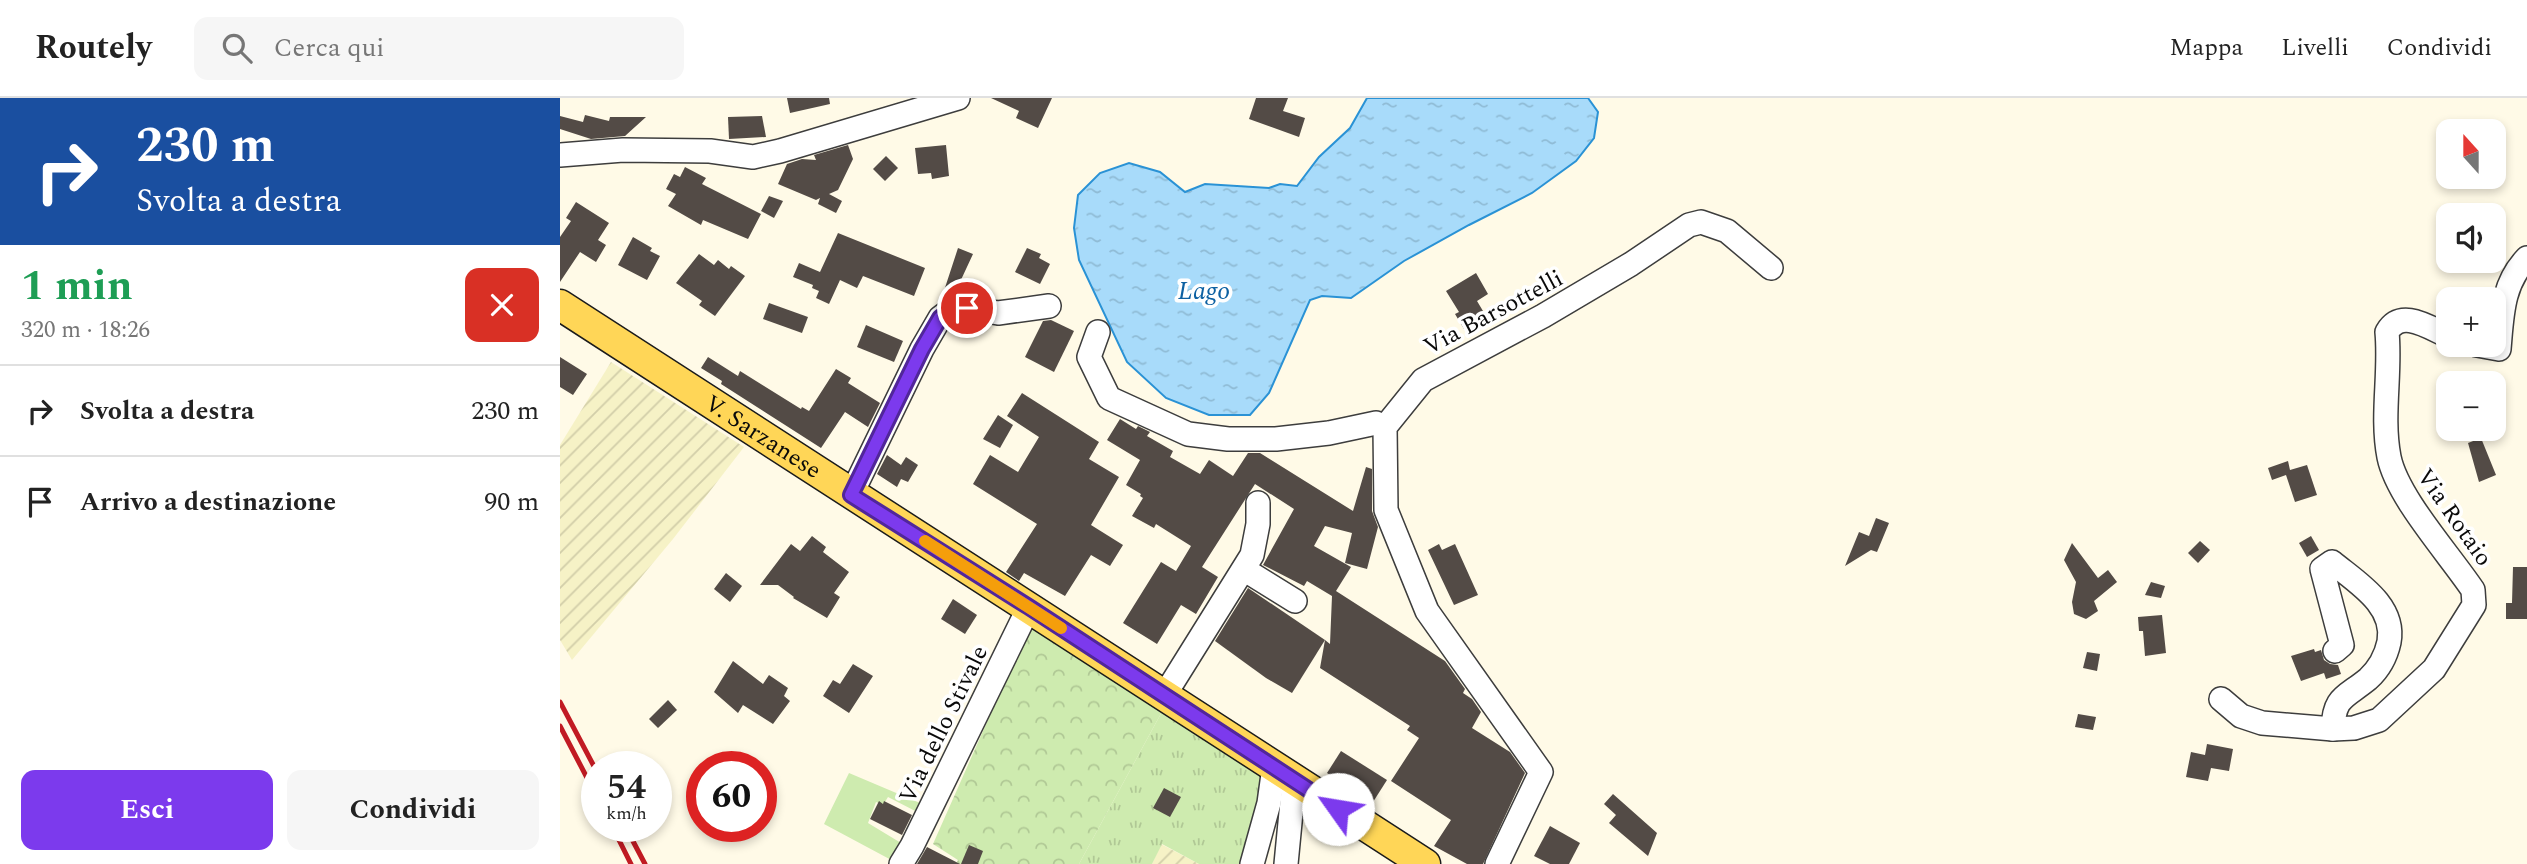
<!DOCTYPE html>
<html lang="it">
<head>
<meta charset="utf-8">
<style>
  body { margin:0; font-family:Spectral,serif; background:#f6f6f6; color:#222; height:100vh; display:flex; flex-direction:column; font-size:26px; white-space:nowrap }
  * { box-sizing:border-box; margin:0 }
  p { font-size:23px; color:#767676 }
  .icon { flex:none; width:38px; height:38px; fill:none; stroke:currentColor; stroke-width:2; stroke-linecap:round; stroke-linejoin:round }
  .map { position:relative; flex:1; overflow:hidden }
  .side { display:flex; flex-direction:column; background:#fff; width:560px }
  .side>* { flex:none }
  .hud { background:#1a4fa0; color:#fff; overflow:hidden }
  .needle { width:46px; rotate:339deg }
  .buttons { position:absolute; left:1876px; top:21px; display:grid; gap:14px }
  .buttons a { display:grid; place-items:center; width:70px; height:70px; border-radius:14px; background:#fff; box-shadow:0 4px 10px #0003; font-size:35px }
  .speed { position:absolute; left:21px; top:653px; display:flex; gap:14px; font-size:35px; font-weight:700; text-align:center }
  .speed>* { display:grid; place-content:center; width:91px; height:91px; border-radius:50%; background:#fff; box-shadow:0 4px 10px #0003; line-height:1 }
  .speed small { font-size:18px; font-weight:400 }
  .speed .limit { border:10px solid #d22; background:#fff; color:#111 }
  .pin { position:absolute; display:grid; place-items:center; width:60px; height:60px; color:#fff; margin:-30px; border:4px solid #fff; border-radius:50%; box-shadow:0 2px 7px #0007 }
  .me { position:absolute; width:77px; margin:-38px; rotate:302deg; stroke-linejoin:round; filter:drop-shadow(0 0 5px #0008) }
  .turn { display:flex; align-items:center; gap:24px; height:147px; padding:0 21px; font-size:32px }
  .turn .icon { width:91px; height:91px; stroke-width:2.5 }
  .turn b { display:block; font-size:49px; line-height:60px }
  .round { display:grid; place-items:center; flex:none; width:74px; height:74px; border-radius:14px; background:#f6f6f6 }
  .headline { display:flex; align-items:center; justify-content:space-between; height:119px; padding:0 21px }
  h1 { font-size:42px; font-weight:700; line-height:52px; color:#1e9e55 }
  .action { display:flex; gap:14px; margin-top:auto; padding:14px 21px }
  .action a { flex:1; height:80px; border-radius:14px; background:#7c3aed; color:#fff; font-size:28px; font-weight:700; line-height:80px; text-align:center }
  .action a+a { background:#f6f6f6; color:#222 }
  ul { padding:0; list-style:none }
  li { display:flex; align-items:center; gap:21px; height:91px; padding:0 21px; border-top:2px solid #e0e0e0 }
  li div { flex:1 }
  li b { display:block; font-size:26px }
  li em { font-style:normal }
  header { display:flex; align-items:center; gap:42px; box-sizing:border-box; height:98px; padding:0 35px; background:#fff; border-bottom:2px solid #e0e0e0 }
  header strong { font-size:33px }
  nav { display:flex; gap:38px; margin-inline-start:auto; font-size:24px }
  .search { width:490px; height:63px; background:#f6f6f6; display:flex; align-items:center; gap:18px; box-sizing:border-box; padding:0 24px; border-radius:14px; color:#767676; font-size:26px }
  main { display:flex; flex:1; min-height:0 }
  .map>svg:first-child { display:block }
  .farmland { fill:url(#farmland-furrows) }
  .grass { fill:url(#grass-tufts) }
  .park { fill:url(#park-crowns) }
  .garden { fill:#ceebaf }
  .water { fill:url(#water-ripples); stroke:#2a92d5; stroke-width:2 }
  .building { fill:#534b46 }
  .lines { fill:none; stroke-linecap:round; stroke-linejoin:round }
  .minor-casing { stroke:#3d3d3d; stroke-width:26 }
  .major-casing { stroke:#1b1b1b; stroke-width:33 }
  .minor { stroke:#fff; stroke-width:23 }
  .major { stroke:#ffd657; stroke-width:30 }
  .rail { stroke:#c11b23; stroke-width:5 }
  .route-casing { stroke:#51269a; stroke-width:18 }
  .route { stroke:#7c3aed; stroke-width:12 }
  .slow { stroke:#f59e0b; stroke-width:12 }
  .labels { text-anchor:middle; stroke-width:7; stroke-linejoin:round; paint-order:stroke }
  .street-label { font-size:24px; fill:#0a0a0a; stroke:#fff }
  .water-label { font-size:26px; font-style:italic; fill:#0d61a2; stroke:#fff }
</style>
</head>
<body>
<header>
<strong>Routely</strong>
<div class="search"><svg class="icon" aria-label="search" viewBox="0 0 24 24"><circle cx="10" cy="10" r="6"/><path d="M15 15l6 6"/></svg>Cerca qui</div>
<nav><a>Mappa</a><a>Livelli</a><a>Condividi</a></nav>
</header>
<main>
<section class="side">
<div class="hud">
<div class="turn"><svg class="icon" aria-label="right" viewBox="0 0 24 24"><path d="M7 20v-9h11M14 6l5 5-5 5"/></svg><div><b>230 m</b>Svolta a destra</div></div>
</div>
<div class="headline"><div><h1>1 min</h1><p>320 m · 18:26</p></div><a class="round" style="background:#d93025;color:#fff"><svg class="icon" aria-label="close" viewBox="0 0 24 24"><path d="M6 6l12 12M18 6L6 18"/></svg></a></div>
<ul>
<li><svg class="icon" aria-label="right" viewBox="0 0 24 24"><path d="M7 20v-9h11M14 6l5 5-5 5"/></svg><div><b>Svolta a destra</b></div><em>230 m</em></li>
<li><svg class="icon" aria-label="arrive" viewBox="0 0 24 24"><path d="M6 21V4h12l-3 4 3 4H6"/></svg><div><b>Arrivo a destinazione</b></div><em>90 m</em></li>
</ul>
<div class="action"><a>Esci</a><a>Condividi</a></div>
</section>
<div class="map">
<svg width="1967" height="766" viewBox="0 0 1967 766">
  <defs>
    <pattern id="farmland-furrows" width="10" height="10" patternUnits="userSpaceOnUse" patternTransform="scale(1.75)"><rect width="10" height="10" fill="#f6f2c6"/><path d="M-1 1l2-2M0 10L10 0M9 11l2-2" fill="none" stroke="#d2cea9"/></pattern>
    <pattern id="grass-tufts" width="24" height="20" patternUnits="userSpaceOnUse" patternTransform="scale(1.75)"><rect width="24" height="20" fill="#ceebaf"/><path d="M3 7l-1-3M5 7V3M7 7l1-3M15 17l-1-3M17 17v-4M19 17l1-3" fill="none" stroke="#b0c895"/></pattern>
    <pattern id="park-crowns" width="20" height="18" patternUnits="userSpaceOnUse" patternTransform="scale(1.75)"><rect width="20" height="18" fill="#ceebaf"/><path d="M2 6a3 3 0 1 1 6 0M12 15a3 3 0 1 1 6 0" fill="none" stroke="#b0c895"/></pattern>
    <pattern id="water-ripples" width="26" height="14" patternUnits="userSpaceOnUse" patternTransform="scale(1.75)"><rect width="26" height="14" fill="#a8dbfa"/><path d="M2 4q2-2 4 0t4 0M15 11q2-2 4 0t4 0" fill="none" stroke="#8fbbd5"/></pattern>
  </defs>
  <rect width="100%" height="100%" fill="#fffae7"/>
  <!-- farmland -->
  <g class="farmland">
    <polygon points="51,264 184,349 113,441 12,562 0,542 0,347"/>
    <polygon points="601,746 639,766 592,766"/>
  </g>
  <!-- grass -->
  <polygon class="grass" points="604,610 706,678 685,766 639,766 602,746 592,766 519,766"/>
  <!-- park -->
  <polygon class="park" points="470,527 604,610 519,766 396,766 398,762 373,746"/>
  <!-- garden -->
  <polygon class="garden" points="289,675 367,708 363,717 328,699 323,707 316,704 308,725 346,748 335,764 264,726"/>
  <!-- water -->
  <polygon class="water" points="807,0 1028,0 1038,14 1034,40 1016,63 972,95 909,127 844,163 791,200 762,198 750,202 709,295 690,317 649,317 606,300 567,264 519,162 514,130 518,97 540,75 569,65 600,74 625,94 645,86 709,90 720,86 737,88 759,59 790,30"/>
  <!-- building -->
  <g class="building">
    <polygon points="227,0 269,0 270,6 230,15"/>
    <polygon points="431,0 492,0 478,30 456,20 459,13"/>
    <polygon points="696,0 728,0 723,13 745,20 739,39 689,21"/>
    <polygon points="25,17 49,23 50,19 86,19 65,38 31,41 0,31 0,18 23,24"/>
    <polygon points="202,18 206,39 169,41 168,19"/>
    <polygon points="288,47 293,61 278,92 269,96 282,103 276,115 258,106 260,100 256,102 218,86 227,66 242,61 256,62 254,57"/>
    <polygon points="386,47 389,78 372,81 371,75 358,76 355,50"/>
    <polygon points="326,58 338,70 325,83 313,71"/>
    <polygon points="125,69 146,80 142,86 201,116 188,141 143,122 141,127 108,108 116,96 106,91 114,76 120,79"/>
    <polygon points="209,98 223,103 214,120 201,113"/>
    <polygon points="16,104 49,125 38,142 46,147 36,164 20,154 0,184 0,139 11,123 6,120"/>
    <polygon points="278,135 365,170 354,198 303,178 297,190 280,182 269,206 256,200 259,193 252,190 253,187 233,179 239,165 260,174"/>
    <polygon points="73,139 92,150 90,153 100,158 87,182 58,167"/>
    <polygon points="398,150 413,156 400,184 417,190 414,197 393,194 381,202"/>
    <polygon points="467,150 481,156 479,160 490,166 480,186 455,174"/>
    <polygon points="139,156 154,167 158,162 169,171 171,168 185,178 155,218 139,207 142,203 116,185"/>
    <polygon points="916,175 928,196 917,203 926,218 904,231 895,216 899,214 886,193"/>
    <polygon points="209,205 248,219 242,235 203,221"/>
    <polygon points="491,222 514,233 494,274 465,259 483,223"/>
    <polygon points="306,227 343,243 334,264 297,249"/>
    <polygon points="0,259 27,276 13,297 0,289"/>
    <polygon points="148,259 178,278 180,273 241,311 242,309 249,313 276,271 291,280 288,285 320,305 308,329 285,314 261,350 161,286 162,283 141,270"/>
    <polygon points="462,295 539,344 529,361 559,379 531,427 563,447 550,468 531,457 505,498 464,475 459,483 446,474 477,426 413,386 430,357 458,374 479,339 447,318"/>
    <polygon points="438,317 453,327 440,350 423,341"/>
    <polygon points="560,321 576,331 578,328 590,334 587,338 613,353 610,359 640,376 649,362 673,378 688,355 700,355 793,413 806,369 812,371 812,413 818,429 807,471 785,465 792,435 765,428 754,448 791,469 776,493 885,563 905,591 903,595 912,601 921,614 912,630 950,654 965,675 923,766 907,766 874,748 891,722 831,683 859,640 847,632 850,628 760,570 765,542 770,546 772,498 747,483 744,488 703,467 734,411 695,386 642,469 658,479 636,516 621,507 597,546 563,525 601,464 616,473 631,448 596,426 594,430 572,418 583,400 580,398 581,396 566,387 580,362 547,342"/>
    <polygon points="1921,340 1936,377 1919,384 1908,345"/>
    <polygon points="327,357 341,367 346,359 358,367 348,384 341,381 337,389 317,376"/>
    <polygon points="1728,363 1730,372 1747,367 1757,397 1735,404 1726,377 1712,382 1708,370"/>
    <polygon points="1316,420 1329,425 1317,454 1311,452 1285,468 1299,434 1309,438"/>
    <polygon points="252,438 266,449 263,454 289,474 274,495 280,499 267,520 233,500 234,499 218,487 200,487 231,446 240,453"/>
    <polygon points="1751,438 1759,452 1747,459 1739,445"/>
    <polygon points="1640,443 1650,452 1638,465 1628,455"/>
    <polygon points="1512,445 1538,480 1548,472 1557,484 1534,503 1538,513 1526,521 1514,516 1512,504 1516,484 1504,462"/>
    <polygon points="879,446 882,452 895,446 918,497 894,507 868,452"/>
    <polygon points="1953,469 1967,469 1967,521 1946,521 1946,505 1952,505"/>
    <polygon points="166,475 182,488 170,504 154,491"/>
    <polygon points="1591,484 1605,488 1601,500 1585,497"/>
    <polygon points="688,490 765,542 732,595 706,580 655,543"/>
    <polygon points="393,501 417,517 405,536 381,521"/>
    <polygon points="1602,517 1606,555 1585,558 1583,533 1579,533 1578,519"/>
    <polygon points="1754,551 1755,554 1761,552 1764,562 1770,566 1778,567 1781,576 1766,581 1764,575 1741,583 1731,558"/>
    <polygon points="1527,554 1540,556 1537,573 1523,570"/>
    <polygon points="173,563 203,586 209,577 228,590 224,598 230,603 213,626 183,607 178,615 154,594"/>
    <polygon points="293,566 313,578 289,615 263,598 273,582 280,586"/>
    <polygon points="108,602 117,612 98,630 89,621"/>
    <polygon points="1518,616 1536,619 1533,632 1515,629"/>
    <polygon points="1647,646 1673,651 1669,673 1651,670 1648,683 1626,679 1631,654 1645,657"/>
    <polygon points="781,653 827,682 813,704 767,675"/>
    <polygon points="604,690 621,699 610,719 593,710"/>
    <polygon points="1053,696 1097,735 1088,758 1049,725 1056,717 1044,706"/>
    <polygon points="319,703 323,706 324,703 352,717 342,737 310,721"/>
    <polygon points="990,728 1020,745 1009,766 990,766 974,758"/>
    <polygon points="409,747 423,753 418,766 401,766"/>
    <polygon points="367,749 400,766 357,766"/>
  </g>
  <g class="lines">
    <!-- minor casing -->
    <g class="minor-casing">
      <g id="minor">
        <polyline points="0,57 63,52 150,53 193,59 220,53 398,0"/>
        <polyline points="538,234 529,259 549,300 628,336 668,341 716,341 769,335 816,325 825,329"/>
        <path d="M 1917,247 L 1939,251 C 1942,217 1942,186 1967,160"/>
        <polyline points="291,397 362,251 380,220 396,208 438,215 489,208"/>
        <polyline points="685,472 735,503"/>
        <polyline points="604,598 692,457 698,426 698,405"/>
        <path d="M 1661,601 L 1681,618 L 1702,625 L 1773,631 L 1794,630 L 1819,622 L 1874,571 L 1914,507 L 1913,492 C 1889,456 1837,399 1829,359 C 1821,318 1831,275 1827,234 C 1841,210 1868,229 1888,238"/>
        <path d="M 1773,631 C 1774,598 1785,600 1808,581 C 1819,571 1826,558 1829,544 C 1836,507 1796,484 1772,464 L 1762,471 L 1782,547 L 1775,553"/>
        <polyline points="341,766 352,748 469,509"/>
        <polyline points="692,766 709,705 714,669"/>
        <polyline points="726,766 734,683"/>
        <polyline points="937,766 981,674 867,513 826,412 825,329 863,282 983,218 1071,166 1129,127 1141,124 1167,133 1211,170"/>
      </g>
    </g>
    <!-- major casing -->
    <g class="major-casing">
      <g id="major">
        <path id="s1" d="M 0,207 L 865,766"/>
      </g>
    </g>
    <!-- minor -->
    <use href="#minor" class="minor"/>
    <!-- major -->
    <use href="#major" class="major"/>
    <!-- rail -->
    <g class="rail">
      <polyline points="0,604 37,674"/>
      <polyline points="0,628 37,699"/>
      <polyline points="52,728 71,766"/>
      <polyline points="65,728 85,766"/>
    </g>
  </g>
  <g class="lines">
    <!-- route casing -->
    <g class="route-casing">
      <polyline id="route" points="407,210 396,208 380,220 362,251 291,397 469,509 778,711"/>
    </g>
    <!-- route -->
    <use href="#route" class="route"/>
    <!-- slow -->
    <polyline class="slow" points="365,443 501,530"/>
  </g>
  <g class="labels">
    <!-- street labels -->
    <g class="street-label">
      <text transform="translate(933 214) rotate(-28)" y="8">Via Barsottelli</text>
      <text dy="8" stroke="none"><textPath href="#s1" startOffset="242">V. Sarzanese</textPath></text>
      <text transform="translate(1895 419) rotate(55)" y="8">Via Rotaio</text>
      <text transform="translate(383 626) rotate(-64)" y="8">Via dello Stivale</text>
    </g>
    <!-- water labels -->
    <g class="water-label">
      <text x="644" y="201">Lago</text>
    </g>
  </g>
</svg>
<div class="buttons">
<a><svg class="needle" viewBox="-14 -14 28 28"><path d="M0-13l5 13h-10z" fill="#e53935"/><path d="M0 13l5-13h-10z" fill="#767676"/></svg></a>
<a><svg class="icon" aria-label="sound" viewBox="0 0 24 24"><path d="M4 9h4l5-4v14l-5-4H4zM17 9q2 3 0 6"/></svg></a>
<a>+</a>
<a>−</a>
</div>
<div class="speed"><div>54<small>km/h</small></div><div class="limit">60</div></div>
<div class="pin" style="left:407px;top:210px;background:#d93025"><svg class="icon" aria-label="arrive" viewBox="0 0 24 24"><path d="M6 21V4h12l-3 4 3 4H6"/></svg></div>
<svg class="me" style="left:778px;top:711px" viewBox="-20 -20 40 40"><circle r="19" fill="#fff"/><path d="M0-13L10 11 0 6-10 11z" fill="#7c3aed"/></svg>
</div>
</main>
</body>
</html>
